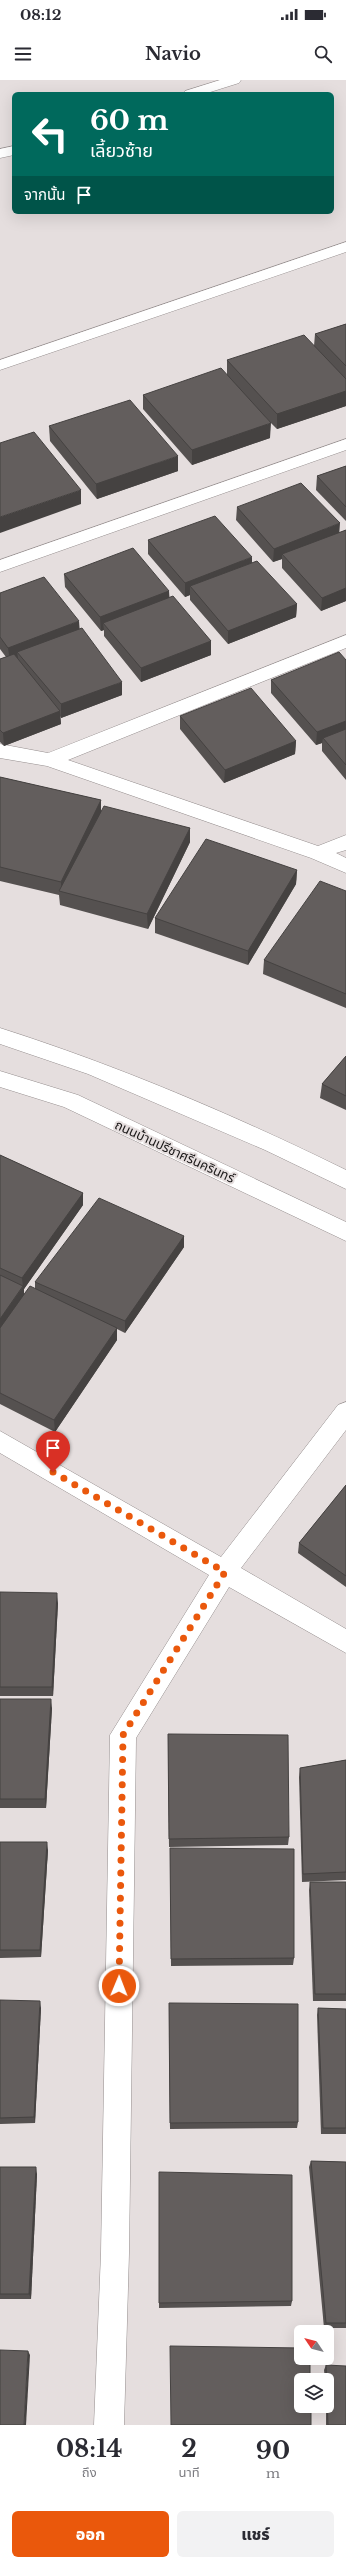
<!DOCTYPE html>
<html lang="th">
<head>
<meta charset="utf-8">
<style>
  body { margin:0; font-family:"Libre Baskerville","Noto Sans Thai",serif; background:#f2f2f3; color:#2b2b33; height:100vh; display:flex; flex-direction:column; font-size:15px; white-space:nowrap }
  * { box-sizing:border-box; margin:0 }
  p { font-size:13px; color:#7c7c81 }
  .icon { flex:none; width:22px; height:22px; fill:none; stroke:currentColor; stroke-width:2; stroke-linecap:round; stroke-linejoin:round }
  .map { position:relative; height:2345px; overflow:hidden }
  .side { display:flex; flex-direction:column; background:#fff; flex:1 }
  .side>* { flex:none }
  .banner { position:absolute; left:12px; top:12px; width:322px; height:122px; border-radius:6px; box-shadow:0 4px 16px #0002; background:#00695c; color:#fff; overflow:hidden }
  .needle { width:26px; rotate:305deg }
  .tools { position:absolute; left:294px; top:2245px; display:grid; gap:8px }
  .tools a { display:grid; place-items:center; width:40px; height:40px; border-radius:6px; background:#fff; box-shadow:0 4px 16px #0002; font-size:20px }
  .pin { position:absolute; display:grid; place-items:center; width:34px; height:34px; color:#fff; margin:-41px -17px; border-radius:50% 50% 50% 0; rotate:-45deg; box-shadow:0 0 4px #0007 }
  .pin .icon { rotate:45deg }
  .me { position:absolute; width:44px; margin:-22px; rotate:1deg; stroke-linejoin:round; filter:drop-shadow(0 0 3px #0008) }
  .turn { display:flex; align-items:center; gap:14px; height:84px; padding:0 12px; font-size:18px }
  .turn .icon { width:52px; height:52px; stroke-width:2.5 }
  .turn b { display:block; font-size:28px; line-height:34px }
  .then { display:flex; align-items:center; height:38px; padding:0 12px; background:#0003; gap:8px; font-size:15px }
  .eta { display:flex; justify-content:space-evenly; align-items:center; height:68px; text-align:center }
  .eta b { font-size:24px; font-weight:800; line-height:28px }
  .button { display:flex; gap:8px; margin-top:auto; padding:8px 12px }
  .button a { flex:1; height:46px; border-radius:6px; background:#ea580c; color:#fff; font-size:16px; font-weight:800; line-height:46px; text-align:center }
  .button a+a { background:#f2f2f3; color:#2b2b33 }
  .status { display:flex; justify-content:space-between; align-items:center; height:28px; padding:0 20px; background:#fff; direction:ltr }
  .status svg { height:11px; fill:currentColor }
  header { display:flex; justify-content:space-between; align-items:center; height:52px; padding:0 12px; background:#fff; font-size:18px; font-weight:800 }
  .map>svg:first-child { display:block }
  .lines { fill:none; stroke-linecap:round; stroke-linejoin:round }
  .service-casing { stroke:#958e8e; stroke-width:1 }
  .minor-casing { stroke:#958e8e; stroke-width:1 }
  .service { fill:#fff; fill-rule:evenodd }
  .minor { fill:#fff; fill-rule:evenodd }
  .wall { fill:#555150 }
  .shaded-wall { fill:#454241 }
  .building { fill:#635e5d; stroke:#454241 }
  .route { stroke:#ea580c; stroke-width:7; stroke-dasharray:0 12.6 }
  .labels { text-anchor:middle; stroke-width:4; stroke-linejoin:round; paint-order:stroke }
  .street-label { font-size:13px; fill:#181616; stroke:#e5dede }
</style>
</head>
<body>
<div class="status"><b>08:12</b><svg viewBox="0 0 49 12"><path d="M0 12V9h3v3zM5 12V6h3v6zM10 12V3h3v9zM15 12V0h3v12zM26 1h20v11H26zM47 4h2v5h-2z"/></svg></div>
<header><svg class="icon" aria-label="menu" viewBox="0 0 24 24"><path d="M4 6h16M4 12h16M4 18h16"/></svg>Navio<svg class="icon" aria-label="search" viewBox="0 0 24 24"><circle cx="10" cy="10" r="6"/><path d="M15 15l6 6"/></svg></header>
<div class="map">
<svg width="346" height="2345" viewBox="0 0 346 2345">
  <rect width="100%" height="100%" fill="#e5dede"/>
  <g class="lines">
    <!-- service casing -->
    <g class="service-casing">
      <polygon id="service" points="346,162 346,172 0,290 0,280"/>
    </g>
    <!-- minor casing -->
    <g class="minor-casing">
      <g id="minor">
        <polygon points="220,0 241,0 239,3 204,14 183,14 185,11"/>
        <polygon points="14,66 14,75 0,78 0,69"/>
        <polygon points="346,359 346,370 0,492 0,480"/>
        <polygon points="346,555 346,568 68,680 318,766 346,755 346,770 336,773 346,778 346,793 311,778 47,686 0,678 0,664 48,673"/>
        <path d="M 0,948 C 119,986 234,1035 346,1090 L 346,1109 L 265,1070 L 88,994 L 0,964 Z"/>
        <polygon points="0,991 78,1015 346,1142 346,1161 64,1027 0,1007"/>
        <polygon points="346,1322 346,1350 241,1488 346,1549 346,1573 229,1507 136,1658 129,2173 124,2345 94,2345 101,2173 110,1655 209,1495 0,1373 0,1351 221,1477 338,1325"/>
      </g>
    </g>
    <!-- service -->
    <use href="#service" class="service"/>
    <!-- minor -->
    <use href="#minor" class="minor"/>
  </g>
  <!-- wall -->
  <g class="wall">
    <polygon points="346,244 346,326 277,349 265,337 270,358 192,385 143,329 143,315 227,295 227,280 314,266 315,254"/>
    <polygon points="49,346 178,391 97,419 50,361"/>
    <polygon points="346,386 346,441 316,410 317,396"/>
    <polygon points="237,427 339,453 346,450 346,521 321,531 282,488 282,479 273,482 236,440"/>
    <polygon points="148,460 252,483 297,524 296,537 228,564 190,520 190,515 185,517 148,474"/>
    <polygon points="64,494 169,511 169,518 211,561 211,575 141,602 104,556 104,550 101,551 65,507"/>
    <polygon points="0,513 80,549 122,615 61,638 60,636 61,644 4,666 0,662 0,579 6,577 0,569"/>
    <polygon points="346,580 346,700 322,671 322,663 316,665 271,613 271,600"/>
    <polygon points="180,636 296,661 295,674 224,703 180,649"/>
    <polygon points="0,697 101,720 101,731 190,748 190,762 148,849 60,825 59,815 0,801"/>
    <polygon points="297,790 296,804 248,885 155,853 155,838"/>
    <polygon points="346,811 346,928 263,894 264,880"/>
    <polygon points="346,976 346,1030 320,1018 322,1004"/>
    <polygon points="0,1075 83,1113 83,1125 24,1209 24,1214 35,1209 35,1202 184,1156 184,1167 125,1253 117,1249 117,1260 55,1352 0,1324"/>
    <polygon points="346,1405 346,1507 298,1473 299,1463"/>
    <polygon points="0,1512 58,1523 53,1616 0,1616"/>
    <polygon points="0,1619 52,1628 46,1728 0,1728"/>
    <polygon points="168,1654 289,1757 288,1765 169,1767"/>
    <polygon points="346,1680 346,1800 302,1802 299,1697 300,1688"/>
    <polygon points="0,1762 48,1770 41,1877 0,1878"/>
    <polygon points="170,1768 294,1878 293,1885 171,1886"/>
    <polygon points="310,1802 346,1802 346,1921 313,1921 309,1810"/>
    <polygon points="0,1920 41,1928 35,2043 0,2044"/>
    <polygon points="169,1923 298,2042 297,2048 170,2049"/>
    <polygon points="318,1928 346,1929 346,2054 321,2054 317,1935"/>
    <polygon points="311,2081 346,2082 346,2248 324,2248 309,2087"/>
    <polygon points="0,2087 37,2094 31,2219 0,2219"/>
    <polygon points="159,2092 292,2221 291,2226 159,2228"/>
    <polygon points="326,2285 346,2345 326,2345 326,2326 327,2326 327,2300 325,2300 324,2290"/>
  </g>
  <!-- shaded-wall -->
  <g class="shaded-wall">
    <polygon points="346,311 346,326 277,349 277,334"/>
    <polygon points="271,343 270,358 192,385 192,370"/>
    <polygon points="178,376 178,391 97,419 96,404"/>
    <polygon points="81,410 81,424 0,453 0,437"/>
    <polygon points="340,443 339,457 282,474 282,479 273,482 274,469"/>
    <polygon points="252,477 252,491 190,506 190,515 185,517 185,503"/>
    <polygon points="346,508 346,521 321,531 322,518"/>
    <polygon points="169,511 170,525 103,543 104,550 101,551 100,537"/>
    <polygon points="297,524 296,537 228,564 228,551"/>
    <polygon points="79,541 80,554 17,572 18,578 10,581 8,568"/>
    <polygon points="211,561 211,575 141,602 141,588"/>
    <polygon points="122,602 122,615 61,638 61,624"/>
    <polygon points="60,631 61,644 4,666 3,653"/>
    <polygon points="346,641 346,653 323,658 322,663 316,665 317,652"/>
    <polygon points="296,661 295,674 224,703 225,690"/>
    <polygon points="101,720 101,734 61,812 61,802"/>
    <polygon points="190,748 190,762 148,849 147,834"/>
    <polygon points="297,790 296,804 248,885 248,871"/>
    <polygon points="83,1113 83,1125 24,1209 24,1218 0,1252 0,1239 23,1207 22,1198"/>
    <polygon points="184,1156 184,1167 125,1253 125,1241"/>
    <polygon points="117,1248 117,1260 55,1352 54,1340"/>
    <polygon points="57,1513 58,1523 53,1616 52,1607"/>
    <polygon points="51,1619 52,1628 46,1728 45,1719"/>
    <polygon points="47,1762 48,1770 41,1877 40,1870"/>
    <polygon points="40,1921 41,1928 35,2043 34,2037"/>
    <polygon points="36,2087 37,2094 31,2219 29,2214"/>
    <polygon points="28,2271 30,2275 26,2345 24,2345"/>
  </g>
  <!-- building -->
  <g class="building">
    <polygon points="346,244 346,286 315,254"/>
    <polygon points="304,255 346,299 346,311 277,334 227,280"/>
    <polygon points="221,288 271,343 192,370 143,315"/>
    <polygon points="130,320 178,376 96,404 49,346"/>
    <polygon points="34,352 81,410 0,437 0,363"/>
    <polygon points="346,386 346,427 317,396"/>
    <polygon points="301,403 340,443 274,469 237,427"/>
    <polygon points="215,436 252,477 185,503 148,460"/>
    <polygon points="346,450 346,508 322,518 282,474"/>
    <polygon points="133,468 169,511 100,537 64,494"/>
    <polygon points="257,481 297,524 228,551 190,506"/>
    <polygon points="44,497 79,541 8,568 0,557 0,513"/>
    <polygon points="173,516 211,561 141,588 103,543"/>
    <polygon points="82,548 122,602 61,624 17,572"/>
    <polygon points="339,572 346,580 346,641 317,652 271,600"/>
    <polygon points="14,574 60,631 3,653 0,650 0,579"/>
    <polygon points="251,608 296,661 225,690 180,636"/>
    <polygon points="346,649 346,685 323,658"/>
    <polygon points="0,697 101,720 61,802 0,787"/>
    <polygon points="104,726 190,748 147,834 59,811"/>
    <polygon points="206,759 297,790 248,871 155,838"/>
    <polygon points="320,801 346,811 346,914 264,880"/>
    <polygon points="346,976 346,1016 322,1004"/>
    <polygon points="0,1075 83,1113 22,1198 0,1188"/>
    <polygon points="99,1118 184,1156 125,1241 35,1202"/>
    <polygon points="0,1195 23,1206 0,1239"/>
    <polygon points="30,1206 117,1248 54,1340 0,1313 0,1248"/>
    <polygon points="346,1405 346,1496 299,1463"/>
    <polygon points="0,1512 57,1513 52,1607 0,1607"/>
    <polygon points="0,1619 51,1619 45,1719 0,1719"/>
    <polygon points="168,1654 288,1655 289,1757 169,1759"/>
    <polygon points="346,1680 346,1792 303,1794 300,1688"/>
    <polygon points="0,1762 47,1762 40,1870 0,1870"/>
    <polygon points="170,1768 294,1769 294,1878 171,1879"/>
    <polygon points="310,1802 346,1802 346,1914 315,1914"/>
    <polygon points="0,1920 40,1921 34,2037 0,2038"/>
    <polygon points="169,1923 298,1924 298,2042 170,2043"/>
    <polygon points="318,1928 346,1929 346,2048 323,2048"/>
    <polygon points="311,2081 346,2082 346,2243 326,2243"/>
    <polygon points="0,2087 36,2087 29,2214 0,2214"/>
    <polygon points="159,2092 292,2095 292,2221 159,2223"/>
    <polygon points="170,2266 301,2268 301,2278 310,2278 310,2300 301,2300 301,2326 311,2326 311,2345 171,2345"/>
    <polygon points="0,2270 28,2271 24,2345 0,2345"/>
    <polygon points="326,2285 346,2286 346,2345 328,2345"/>
  </g>
  <g class="lines">
    <!-- route -->
    <polyline class="route" points="53,1392 225,1492 123,1655 119,1906"/>
  </g>
  <g class="labels">
    <!-- street labels -->
    <g class="street-label">
      <text transform="translate(175 1071) rotate(25)" y="5">ถนนบ้านปรีชาศรีนครินทร์</text>
    </g>
  </g>
</svg>
<div class="tools">
<a><svg class="needle" viewBox="-14 -14 28 28"><path d="M0-13l5 13h-10z" fill="#e53935"/><path d="M0 13l5-13h-10z" fill="#7c7c81"/></svg></a>
<a><svg class="icon" aria-label="layers" viewBox="0 0 24 24"><path d="M12 4l9 5-9 5-9-5zM3 14l9 5 9-5"/></svg></a>
</div>
<div class="pin" style="left:53px;top:1392px;background:#d93025"><svg class="icon" aria-label="arrive" viewBox="0 0 24 24"><path d="M6 21V4h12l-3 4 3 4H6"/></svg></div>
<svg class="me" style="left:119px;top:1906px" viewBox="-20 -20 40 40"><circle r="17" fill="#ea580c" stroke="#fff" stroke-width="3"/><path d="M0-11L8 9 0 5-8 9z" fill="#fff"/></svg>
<div class="banner">
<div class="turn"><svg class="icon" aria-label="left" viewBox="0 0 24 24"><path d="M17 20v-9H6M10 6l-5 5 5 5"/></svg><div><b>60 m</b>เลี้ยวซ้าย</div></div>
<div class="then">จากนั้น<svg class="icon" aria-label="arrive" viewBox="0 0 24 24"><path d="M6 21V4h12l-3 4 3 4H6"/></svg></div>
</div>
</div>
<section class="side">
<div class="eta">
<div><b>08:14</b><p>ถึง</p></div>
<div><b>2</b><p>นาที</p></div>
<div><b>90</b><p>m</p></div>
</div>
<div class="button"><a>ออก</a><a>แชร์</a></div>
</section>
</body>
</html>
